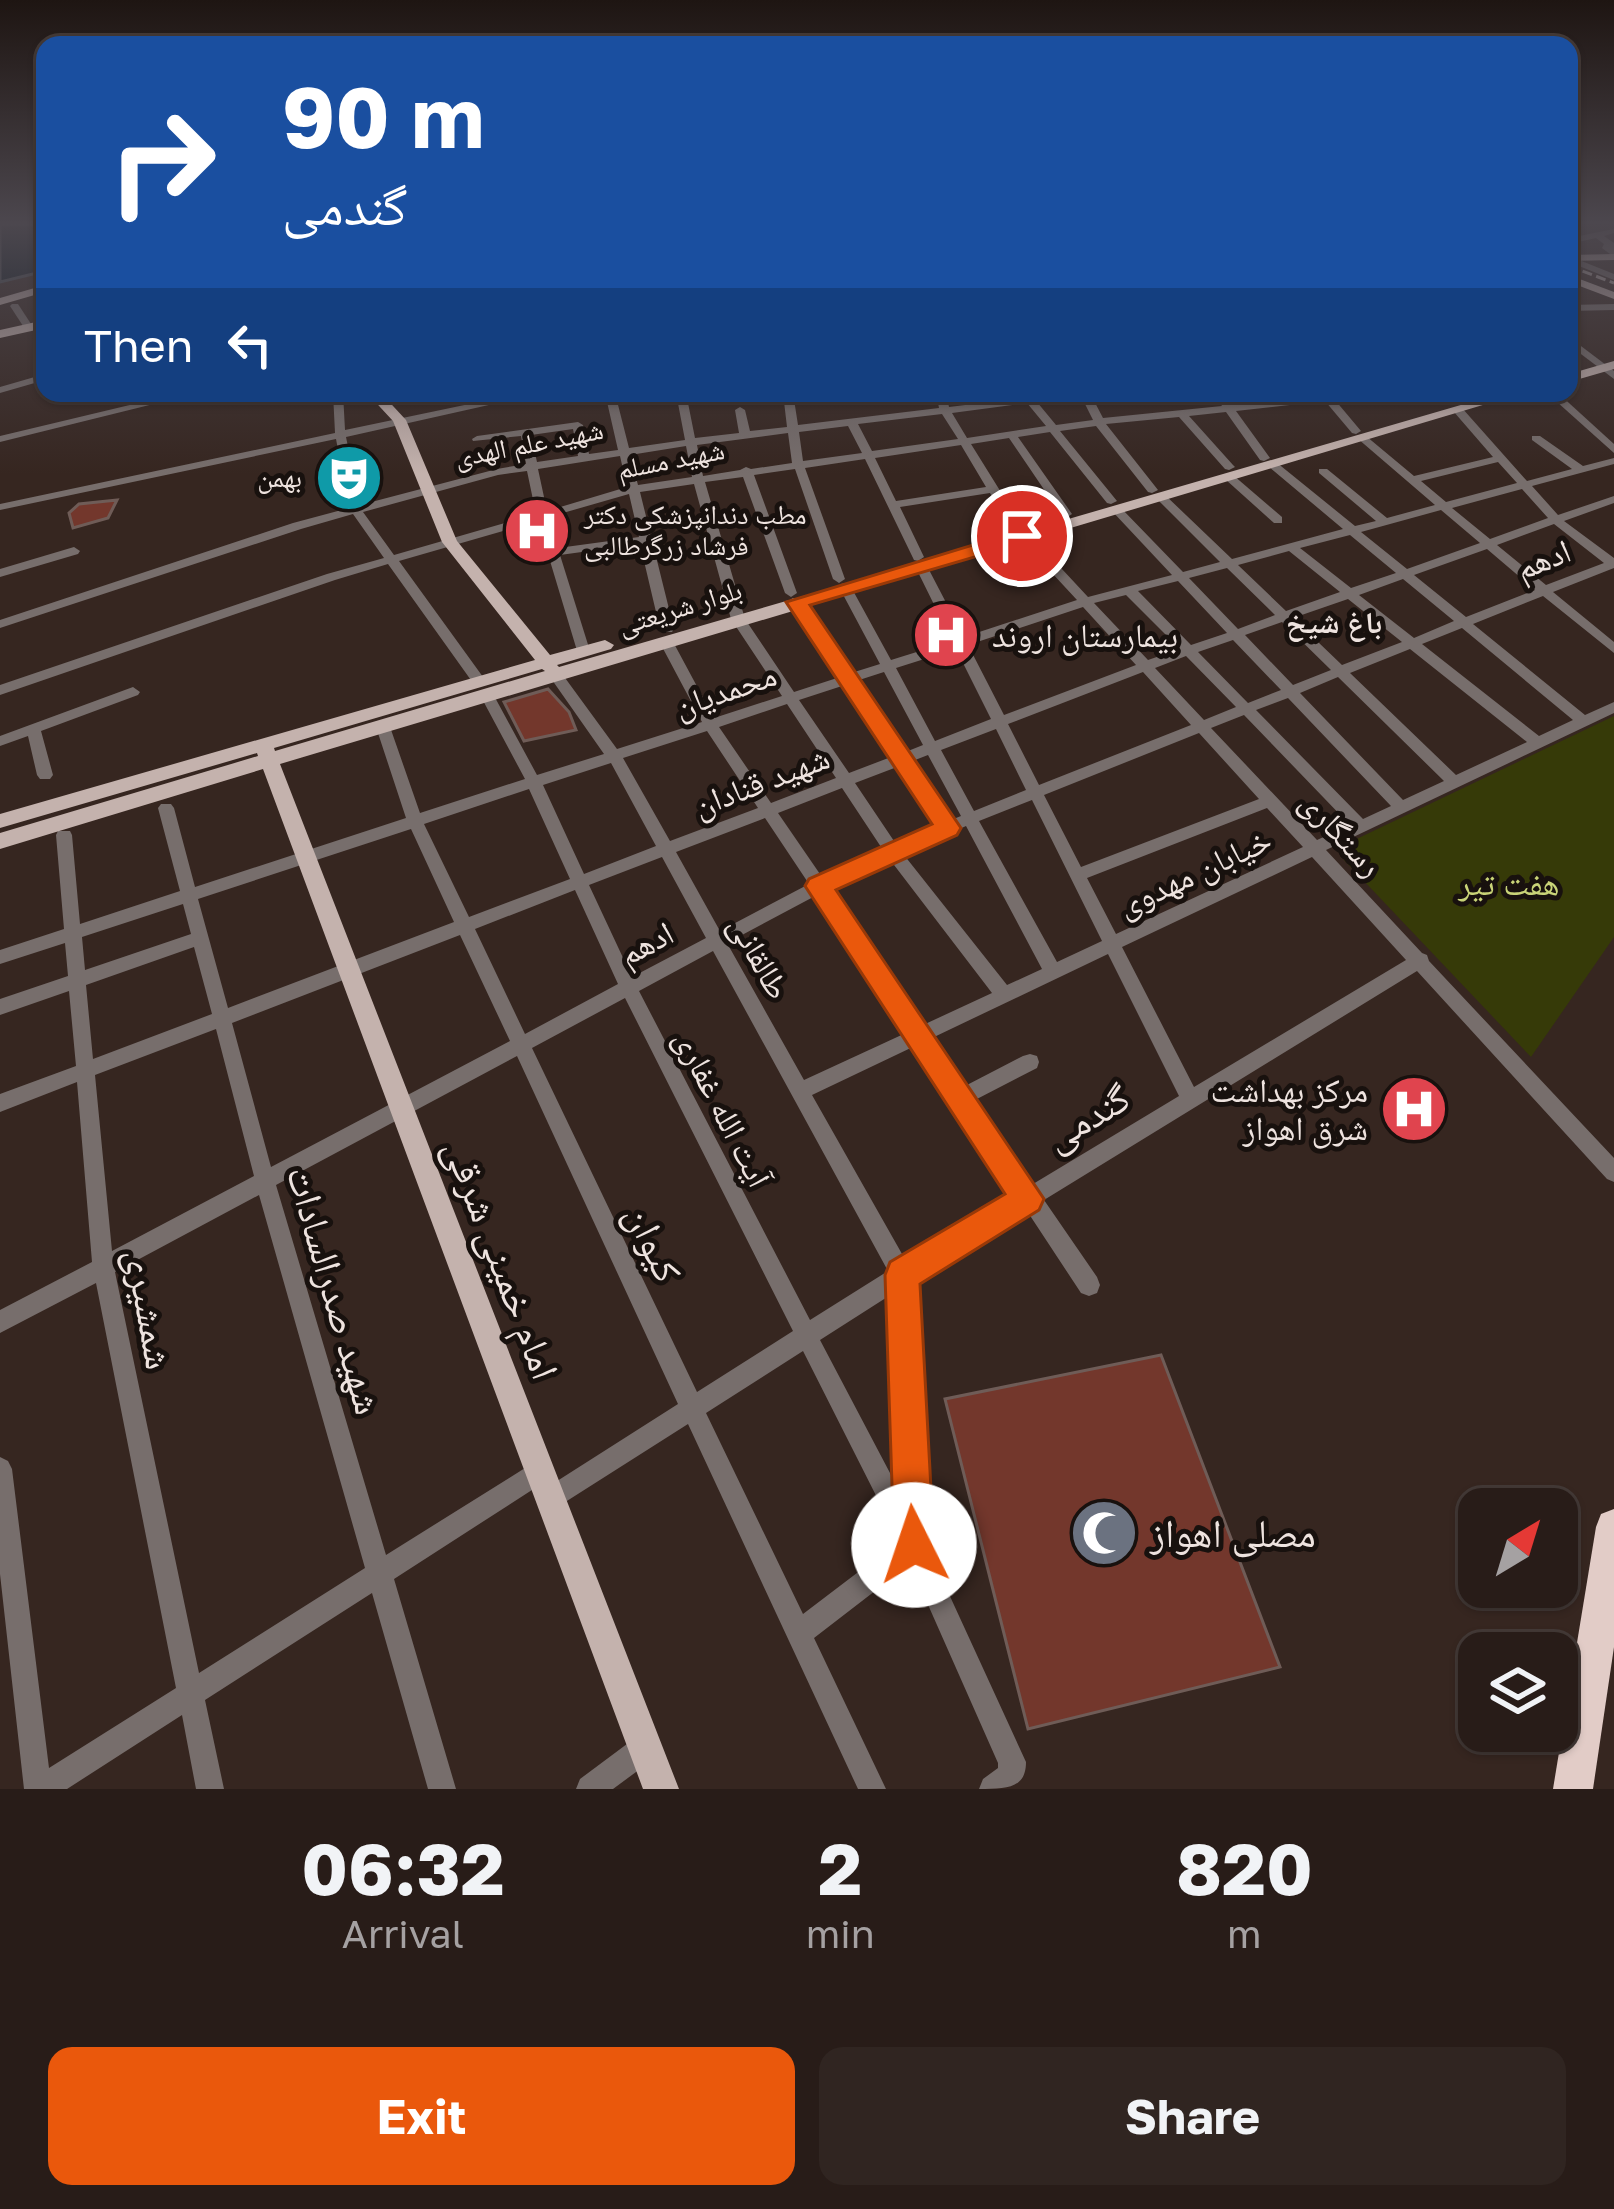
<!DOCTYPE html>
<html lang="en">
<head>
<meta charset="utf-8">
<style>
  body { margin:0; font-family:"Golos Text","Noto Naskh Arabic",sans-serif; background:#302521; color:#f1f3f6; height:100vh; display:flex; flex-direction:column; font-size:45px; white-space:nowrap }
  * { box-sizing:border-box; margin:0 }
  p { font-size:39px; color:#a5a1a2 }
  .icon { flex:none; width:66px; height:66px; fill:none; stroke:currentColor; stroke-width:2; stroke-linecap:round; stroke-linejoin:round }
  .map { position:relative; height:1789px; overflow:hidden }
  .details { display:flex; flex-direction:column; background:#281c18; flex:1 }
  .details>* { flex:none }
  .banner { position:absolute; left:36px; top:36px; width:1542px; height:366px; border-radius:24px; box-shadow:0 3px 9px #0004,0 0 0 3px #443a37; background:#1a4fa0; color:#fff; overflow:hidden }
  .needle { width:78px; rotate:38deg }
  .tools { position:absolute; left:1458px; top:1488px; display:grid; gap:24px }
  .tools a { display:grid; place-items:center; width:120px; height:120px; border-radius:24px; background:#281c18; box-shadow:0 3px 9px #0004,0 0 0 3px #443a37; font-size:60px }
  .pin { position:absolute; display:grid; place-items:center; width:102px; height:102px; color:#fff; margin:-51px; border:6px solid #fff; border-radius:50%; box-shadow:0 3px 12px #0007 }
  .me { position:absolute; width:132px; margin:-66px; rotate:356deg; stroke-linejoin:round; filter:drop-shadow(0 0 9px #0008) }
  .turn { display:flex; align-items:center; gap:42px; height:252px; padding:0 48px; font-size:54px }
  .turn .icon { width:156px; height:156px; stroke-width:2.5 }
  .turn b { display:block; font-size:84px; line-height:102px }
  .then { display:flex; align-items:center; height:114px; padding:0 48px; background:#0003; gap:24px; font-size:45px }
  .eta { display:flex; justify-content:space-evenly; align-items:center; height:204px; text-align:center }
  .eta b { font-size:72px; font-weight:700; line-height:84px }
  .cta { display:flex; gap:24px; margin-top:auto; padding:24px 48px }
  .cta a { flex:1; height:138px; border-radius:24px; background:#ea580c; color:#fff; font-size:48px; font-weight:700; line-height:138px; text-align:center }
  .cta a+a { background:#302521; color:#f1f3f6 }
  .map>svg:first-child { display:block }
  .green { fill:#363a08 }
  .water { fill:#02131e; stroke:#495158; stroke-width:3 }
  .building { fill:#73372c; stroke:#6f5c57; stroke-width:3 }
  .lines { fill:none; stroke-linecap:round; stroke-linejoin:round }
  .minor { fill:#776e6c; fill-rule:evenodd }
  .major { fill:#c4b2ad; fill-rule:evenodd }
  .highway { fill:#e2ccc7; fill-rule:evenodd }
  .rail { stroke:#bfb2ae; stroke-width:3; stroke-dasharray:10 4.5; stroke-linecap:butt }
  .route { fill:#ea580c; stroke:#983908; stroke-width:3 }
  .labels { text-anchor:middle; stroke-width:10; stroke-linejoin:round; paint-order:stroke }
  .far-street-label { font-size:27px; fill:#eee3df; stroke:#18110e }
  .far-poi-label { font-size:27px; fill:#eee3df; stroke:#18110e; text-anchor:end }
  .far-neighbourhood-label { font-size:30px; font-weight:bold; fill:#eee3df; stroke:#18110e }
  .street-label { font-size:33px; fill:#eee3df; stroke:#18110e }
  .poi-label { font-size:33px; fill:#eee3df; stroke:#18110e; text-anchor:start }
  .park-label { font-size:33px; fill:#c9d478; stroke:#18110e }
  .near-street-label { font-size:39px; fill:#eee3df; stroke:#18110e }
  .near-poi-label { font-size:39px; fill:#eee3df; stroke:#18110e; text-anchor:start }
</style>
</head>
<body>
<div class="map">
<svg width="1614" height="1789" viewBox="0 0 1614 1789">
  <rect width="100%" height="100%" fill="#362620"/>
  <!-- green -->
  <polygon class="green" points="1614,716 1614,937 1531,1057 1344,860 1344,845"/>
  <!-- water -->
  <polygon class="water" points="0,224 45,224 45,271 0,282"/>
  <!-- building -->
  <g class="building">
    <polygon points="117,500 108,518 73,528 69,513 79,504"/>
    <polygon points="548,689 569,712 576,730 524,741 504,702"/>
    <polygon points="1161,1355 1280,1667 1028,1729 945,1399"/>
  </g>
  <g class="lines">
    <!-- minor -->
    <g class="minor">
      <polygon points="1614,229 1614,233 1604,236 1614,243 1614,257 1602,248 1604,244 1596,238 1569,244 1569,238"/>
      <polygon points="1569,256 1614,274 1614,280 1569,262"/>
      <polygon points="12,304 18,304 33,327 31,329 25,329 10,306"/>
      <polygon points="1614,304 1614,310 1569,311 1569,305"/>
      <polygon points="1569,337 1614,371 1614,379 1569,345"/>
      <polygon points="45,374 45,380 0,393 0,387"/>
      <polygon points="180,393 198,393 0,442 0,436"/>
      <path d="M 333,393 L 343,393 L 345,430 L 522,393 L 542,393 L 346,437 L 360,505 L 497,469 L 526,464 L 521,436 L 473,441 L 472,439 L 477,436 L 578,422 L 583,425 L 589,454 L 618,450 L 605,393 L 615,393 L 629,448 L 685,440 L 676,393 L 686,393 L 695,438 L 739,433 L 735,410 L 740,407 L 745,410 L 750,431 L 787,427 L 783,393 L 793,393 L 798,425 L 939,408 L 936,393 L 946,393 L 949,407 L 1022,398 L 1021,393 L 1030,393 L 1032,396 L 1090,393 L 1103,418 L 1222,406 L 1213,393 L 1223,393 L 1232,405 L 1320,396 L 1320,393 L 1381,393 L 1376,396 L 1335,400 L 1361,431 L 1356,434 L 1352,433 L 1325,401 L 1236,411 L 1270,458 L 1264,461 L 1260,460 L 1226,412 L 1189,416 L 1233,465 L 1235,467 L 1229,470 L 1225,469 L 1179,417 L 1106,424 L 1158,490 L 1152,493 L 1148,492 L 1096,426 L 1060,431 L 1117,501 L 1111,504 L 1107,503 L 1050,432 L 1018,437 L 1072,514 L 1066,518 L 1062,516 L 1009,438 L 971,444 L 1022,526 L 1088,597 L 1172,575 L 1112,511 L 1112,507 L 1120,507 L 1183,572 L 1220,562 L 1156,498 L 1156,494 L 1164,494 L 1232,559 L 1343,529 L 1268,466 L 1268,462 L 1276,462 L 1355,526 L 1376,521 L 1319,473 L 1319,469 L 1327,469 L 1387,518 L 1435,505 L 1357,438 L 1366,436 L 1414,476 L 1493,457 L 1454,412 L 1454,408 L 1462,408 L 1527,481 L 1572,469 L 1532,440 L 1532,436 L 1540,436 L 1583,466 L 1614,458 L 1614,464 L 1532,486 L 1558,515 L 1614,496 L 1614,503 L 1564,521 L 1614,558 L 1614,568 L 1553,592 L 1614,642 L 1614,653 L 1543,596 L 1473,624 L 1585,715 L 1614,702 L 1614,713 L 1326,850 L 1422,953 L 1427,955 L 1429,961 L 1614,1158 L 1614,1182 L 1607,1179 L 1417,971 L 1044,1200 L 1097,1277 L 1100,1285 L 1097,1293 L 1089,1296 L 1081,1293 L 1027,1211 L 913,1280 L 926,1544 L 1026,1762 C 1026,1789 1006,1789 979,1789 L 983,1779 L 998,1768 L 998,1763 L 910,1564 L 814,1638 L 886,1789 L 858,1789 L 688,1424 L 559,1506 L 551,1510 L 543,1506 L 539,1498 L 543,1490 L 678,1404 L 517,1056 L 276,1185 L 386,1555 L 533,1463 L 541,1459 L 549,1463 L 553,1471 L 549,1479 L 394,1579 L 456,1789 L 428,1789 L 372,1593 L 205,1700 L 224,1789 L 196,1789 L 182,1715 L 67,1789 L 24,1789 L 0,1574 L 0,1457 L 8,1461 L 12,1469 L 49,1768 L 176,1688 L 96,1283 L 0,1333 L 0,1310 L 92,1262 L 77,1082 L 0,1112 L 0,1094 L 76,1066 L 69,991 L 0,1015 L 0,999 L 68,976 L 65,943 L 0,964 L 0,950 L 64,929 L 56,835 L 58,831 L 70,831 L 72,835 L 80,924 L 180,891 L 158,808 L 161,804 L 171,804 L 174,808 L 195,887 L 406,818 L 375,724 L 377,721 L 387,721 L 389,724 L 420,813 L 525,779 L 480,695 L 482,692 L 492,692 L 537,775 L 604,754 L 550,677 L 550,671 L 560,671 L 617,749 L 702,722 L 659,641 L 661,638 L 671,638 L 714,718 L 782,696 L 731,619 L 694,484 L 640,492 L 674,629 L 672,632 L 662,632 L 660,629 L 640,544 L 560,555 L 590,651 L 588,654 L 578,654 L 538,521 L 399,561 L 483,677 L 483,683 L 473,683 L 388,564 L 335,580 L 0,695 L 0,685 L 327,574 L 384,558 L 353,514 L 301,529 L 0,628 L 0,620 L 293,523 L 349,508 L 336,439 L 0,510 L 0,504 L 335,433 ZM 1081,396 L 1093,420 L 1056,425 L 1037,402 ZM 1027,403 L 1046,426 L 967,438 L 952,413 ZM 942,414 L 958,439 L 872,451 L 858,424 ZM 848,426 L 862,453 L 803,461 L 799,432 ZM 573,429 L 578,456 L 537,462 L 531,435 ZM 788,433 L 792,463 L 751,469 L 746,467 L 740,470 L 703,476 L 697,445 ZM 961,445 L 986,487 L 896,501 L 875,458 ZM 686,446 L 692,477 L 638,485 L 630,455 ZM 620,456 L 627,487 L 547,511 L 538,469 ZM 865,459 L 914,560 L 918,561 L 924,557 L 900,507 L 990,493 L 1013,531 L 1077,600 L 964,637 L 927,566 L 921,562 L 917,563 L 915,566 L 952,641 L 891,660 L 851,587 L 845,583 L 841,584 L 839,587 L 880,664 L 848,674 L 802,598 L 792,598 L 791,601 L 837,678 L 794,692 L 745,619 L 705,482 L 743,477 L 785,593 L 791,597 L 797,593 L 754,475 L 795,469 L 833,579 L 839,583 L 845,579 L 805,468 ZM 1498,462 L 1517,483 L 1446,502 L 1421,481 ZM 527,471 L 536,514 L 394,555 L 363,512 L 498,475 ZM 1522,489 L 1548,518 L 1490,539 L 1452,508 ZM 629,494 L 639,537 L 558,548 L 549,517 ZM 1441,510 L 1480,543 L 1407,569 L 1361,532 ZM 1554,524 L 1604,563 L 1546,585 L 1497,545 ZM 1350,535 L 1396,573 L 1351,588 L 1300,548 ZM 1487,549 L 1535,590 L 1466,617 L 1414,575 ZM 1289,551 L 1340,592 L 1286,611 L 1238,565 ZM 1227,568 L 1275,615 L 1238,629 L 1189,578 ZM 1403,579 L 1454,621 L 1414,638 L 1359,595 ZM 1178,581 L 1227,633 L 1191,645 L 1138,591 ZM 1126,595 L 1180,649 L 1148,660 L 1094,603 ZM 1348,599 L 1402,642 L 1342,665 L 1293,618 ZM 1083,607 L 1136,665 L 1004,715 L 968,645 ZM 1282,622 L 1331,670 L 1293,685 L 1245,635 ZM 1462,628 L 1573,720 L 1539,736 L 1422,644 ZM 1233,640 L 1281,690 L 1248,703 L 1198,652 ZM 956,649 L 991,719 L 935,741 L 896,668 ZM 1410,649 L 1527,742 L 1456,775 L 1350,673 ZM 1186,656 L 1236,707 L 1204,720 L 1155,668 ZM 884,672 L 923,745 L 903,753 L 853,682 ZM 1143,672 L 1191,725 L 1039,785 L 1008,724 ZM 1338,677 L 1444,781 L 1403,800 L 1300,693 ZM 842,686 L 891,757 L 849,773 L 799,700 ZM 1288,698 L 1391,806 L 1363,819 L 1256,710 ZM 787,704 L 836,778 L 771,803 L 719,727 ZM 1244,715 L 1350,825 L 1317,840 L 1211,728 ZM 996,729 L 1026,790 L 974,811 L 941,750 ZM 707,731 L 758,808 L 670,841 L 623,758 ZM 1199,733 L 1259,799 L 1081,867 L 1044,795 ZM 928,755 L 961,816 L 951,820 L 910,762 ZM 611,763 L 656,846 L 584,874 L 543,785 ZM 897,767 L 938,826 L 896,844 L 855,783 ZM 842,788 L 883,850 L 822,877 L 778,813 ZM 529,789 L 570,879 L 469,917 L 424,824 ZM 1032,800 L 1102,941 L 1057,962 L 979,821 ZM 1267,808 L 1303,847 L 1116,934 L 1087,878 ZM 765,818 L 809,884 L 720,931 L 676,852 ZM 966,826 L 1042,969 L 1007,985 L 904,855 ZM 411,829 L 454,922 L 228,1008 L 198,899 ZM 662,857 L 706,938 L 632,977 L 589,885 ZM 1312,857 L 1406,960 L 1194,1087 L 1122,947 ZM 891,861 L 992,993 L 923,1025 L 830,888 ZM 575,890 L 618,984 L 525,1034 L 475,929 ZM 817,895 L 908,1032 L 804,1080 L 727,943 ZM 183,904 L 191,934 L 85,970 L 82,937 ZM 460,935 L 510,1041 L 271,1167 L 232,1023 ZM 194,947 L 212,1014 L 93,1059 L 86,985 ZM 713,951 L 888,1271 L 810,1320 L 639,991 ZM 1108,954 L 1179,1096 L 1033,1184 L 975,1100 L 1037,1068 L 1039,1062 L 1037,1056 L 1030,1054 L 1023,1056 L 965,1086 L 932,1038 ZM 625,998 L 793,1331 L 697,1392 L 532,1048 ZM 216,1029 L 254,1176 L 112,1251 L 95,1075 ZM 917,1045 L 953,1104 L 957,1105 L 1016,1194 L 906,1261 L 812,1095 ZM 259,1195 L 365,1568 L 199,1673 L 115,1272 ZM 892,1294 L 900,1492 L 820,1340 ZM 803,1351 L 899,1541 L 803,1614 L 706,1413 Z"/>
      <polygon points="1547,393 1558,393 1614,444 1614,453"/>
      <polygon points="1225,475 1233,475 1282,517 1282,523 1274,523 1225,479"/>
      <polygon points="74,547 80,551 78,554 0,577 0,569"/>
      <polygon points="133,687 140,692 138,695 41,731 53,775 50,779 40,779 37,775 28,736 0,746 0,736"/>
      <polygon points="645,1734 655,1738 659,1748 655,1758 613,1789 576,1789 580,1779 635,1738"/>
    </g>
    <!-- major -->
    <g class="major">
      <polygon points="1614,254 1614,260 1569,261 1569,255"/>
      <polygon points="1569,275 1614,292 1614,299 1569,282"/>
      <polygon points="45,285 45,292 0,305 0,298"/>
      <polygon points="45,320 45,328 0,338 0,330"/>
      <polygon points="1614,361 1614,369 1569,382 1569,374"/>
      <path d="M 367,393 L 381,393 L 406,420 L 457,541 L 550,655 L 605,640 L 614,645 L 611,649 L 557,665 L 559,667 L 1502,393 L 1523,393 L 280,764 L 679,1789 L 643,1789 L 263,769 L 0,849 L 0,833 L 258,756 L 257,753 L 0,828 L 0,814 L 535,660 L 442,542 L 393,421 ZM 542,669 L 545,671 L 275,751 L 274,748 Z"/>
    </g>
    <!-- highway -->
    <polygon class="highway" points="1614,1509 1614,1647 1593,1789 1553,1789 1596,1527 1601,1514"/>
    <!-- rail -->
    <polyline class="rail" points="1569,266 1614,283"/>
  </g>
  <!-- sky -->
  <linearGradient id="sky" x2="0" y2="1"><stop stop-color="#1e1512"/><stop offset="0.47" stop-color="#4c474e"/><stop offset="1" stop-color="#4c474e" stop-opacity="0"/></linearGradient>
  <rect width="1614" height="474" fill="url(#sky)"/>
  <!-- route -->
  <polygon class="route" points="1022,530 1032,536 1029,541 810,605 961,828 957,835 836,890 1044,1199 1039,1210 920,1284 934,1545 929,1559 914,1565 900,1559 894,1545 885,1275 890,1262 1005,1194 805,886 809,879 932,824 786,602"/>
  <!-- icons -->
  <defs>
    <g id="theatre-disc" transform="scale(3.45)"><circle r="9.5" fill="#0f9aa8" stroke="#18110e"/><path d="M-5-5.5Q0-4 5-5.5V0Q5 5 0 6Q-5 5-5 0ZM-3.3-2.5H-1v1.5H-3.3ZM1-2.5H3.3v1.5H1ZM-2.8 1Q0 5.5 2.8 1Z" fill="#fff"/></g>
    <g id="hospital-disc" transform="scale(3.45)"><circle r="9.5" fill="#e0444e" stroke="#18110e"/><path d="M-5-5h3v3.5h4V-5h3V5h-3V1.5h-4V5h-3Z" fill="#fff"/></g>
    <g id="mosque-disc" transform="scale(3.45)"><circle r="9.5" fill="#6b7280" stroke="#18110e"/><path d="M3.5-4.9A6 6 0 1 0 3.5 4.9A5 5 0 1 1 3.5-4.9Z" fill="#fff"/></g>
  </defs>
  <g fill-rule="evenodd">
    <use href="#theatre-disc" x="349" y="478"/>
    <use href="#hospital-disc" x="537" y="531"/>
    <use href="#hospital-disc" x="946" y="635"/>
    <use href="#hospital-disc" x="1414" y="1109"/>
    <use href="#mosque-disc" x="1104" y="1533"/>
  </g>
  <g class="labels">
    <!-- far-street labels -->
    <g class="far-street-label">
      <text transform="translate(529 444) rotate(-11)" y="9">شهید علم الهدی</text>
      <text transform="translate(671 460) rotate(-11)" y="9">شهید مسلم</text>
      <text transform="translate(680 608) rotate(-17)" y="9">بلوار شریعتی</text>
    </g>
    <!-- far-poi labels -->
    <g class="far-poi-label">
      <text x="302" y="487">بهمن</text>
      <text x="584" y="524" text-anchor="start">مطب دندانپزشکی دکتر<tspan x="584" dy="31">فرشاد زرگرطالبی</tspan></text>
    </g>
    <!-- far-neighbourhood labels -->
    <g class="far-neighbourhood-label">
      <text x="1334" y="633">باغ شیخ</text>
    </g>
    <!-- street labels -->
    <g class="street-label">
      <text transform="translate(1543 559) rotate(-22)" y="12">ادهم</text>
      <text transform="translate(725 690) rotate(-19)" y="12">محمدیان</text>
      <text transform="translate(761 781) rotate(-21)" y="12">شهید قنادان</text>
      <text transform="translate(1342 833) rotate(47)" y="12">رستگاری</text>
      <text transform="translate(1194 872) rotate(-25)" y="12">خیابان مهدوی</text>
      <text transform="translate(646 943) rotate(-28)" y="12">ادهم</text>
      <text transform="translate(760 957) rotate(61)" y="12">طالقانی</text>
      <text transform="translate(723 1108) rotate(63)" y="12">آیت الله غفاری</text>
    </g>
    <!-- poi labels -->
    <g class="poi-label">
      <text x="992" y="647">بیمارستان اروند</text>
      <text x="1368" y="1102" text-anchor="end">مرکز بهداشت<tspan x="1368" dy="38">شرق اهواز</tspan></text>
    </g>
    <!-- park labels -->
    <g class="park-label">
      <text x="1509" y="895">هفت تیر</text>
    </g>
    <!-- near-street labels -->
    <g class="near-street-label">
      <text transform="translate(1087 1117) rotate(-31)" y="14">گندمی</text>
      <text transform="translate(654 1243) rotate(65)" y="14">کیوان</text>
      <text transform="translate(502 1259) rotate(69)" y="14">امام خمینی شرقی</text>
      <text transform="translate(335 1290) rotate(74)" y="14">شهید صدرالسادات</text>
      <text transform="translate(150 1309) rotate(80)" y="14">شمشیری</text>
    </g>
    <!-- near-poi labels -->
    <g class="near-poi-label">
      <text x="1150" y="1547">مصلی اهواز</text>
    </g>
  </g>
</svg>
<div class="tools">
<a><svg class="needle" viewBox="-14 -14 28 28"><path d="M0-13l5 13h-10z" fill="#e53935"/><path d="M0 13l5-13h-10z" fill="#a5a1a2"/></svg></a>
<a><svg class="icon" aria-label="layers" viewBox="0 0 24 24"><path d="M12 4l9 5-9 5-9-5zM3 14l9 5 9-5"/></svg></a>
</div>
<div class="pin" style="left:1022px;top:536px;background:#d93025"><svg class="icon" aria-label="arrive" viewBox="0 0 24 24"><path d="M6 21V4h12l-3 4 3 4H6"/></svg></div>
<svg class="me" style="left:914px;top:1545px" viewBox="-20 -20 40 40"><circle r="19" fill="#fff"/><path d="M0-13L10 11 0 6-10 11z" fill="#ea580c"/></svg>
<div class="banner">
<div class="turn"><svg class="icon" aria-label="right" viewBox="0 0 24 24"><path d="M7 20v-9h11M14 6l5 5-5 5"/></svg><div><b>90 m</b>گندمی</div></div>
<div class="then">Then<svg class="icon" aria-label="left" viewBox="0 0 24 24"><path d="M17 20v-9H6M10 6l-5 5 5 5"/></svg></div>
</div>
</div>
<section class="details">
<div class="eta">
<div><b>06:32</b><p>Arrival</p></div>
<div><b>2</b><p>min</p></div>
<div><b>820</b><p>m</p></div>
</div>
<div class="cta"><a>Exit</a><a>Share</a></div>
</section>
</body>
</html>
